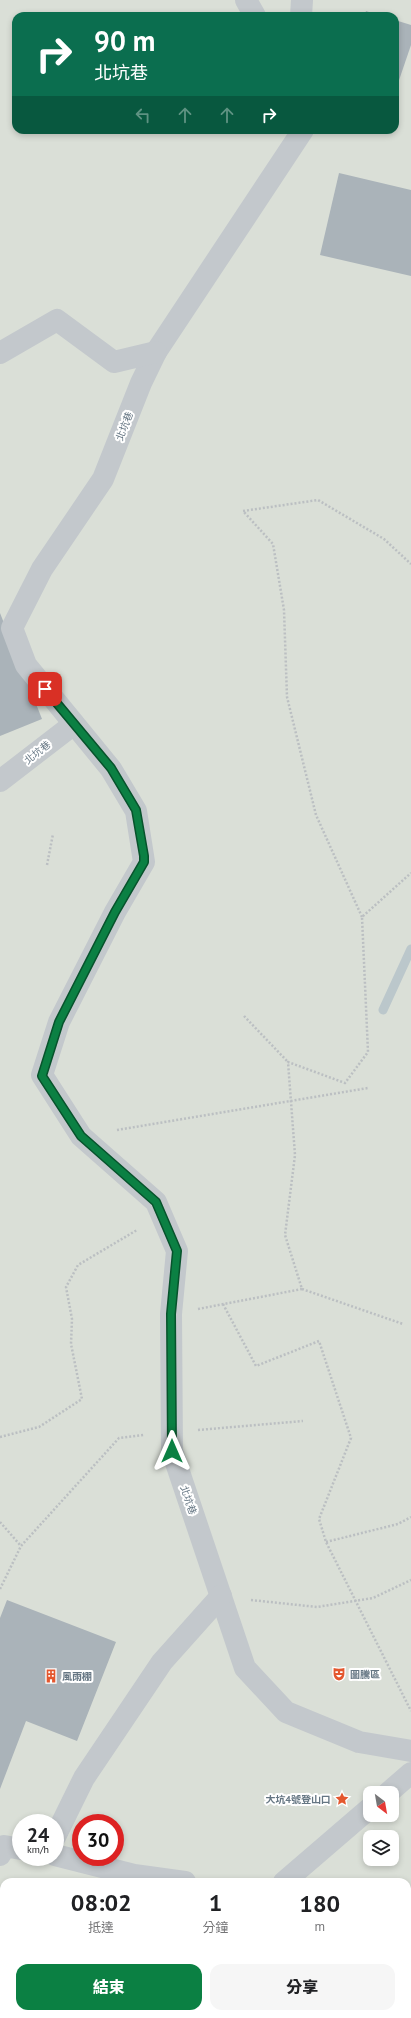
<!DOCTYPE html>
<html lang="zh-TW">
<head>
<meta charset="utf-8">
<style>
  body { margin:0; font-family:"PT Sans","Noto Sans TC",sans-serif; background:#f6f6f6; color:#202124; height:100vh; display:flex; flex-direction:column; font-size:15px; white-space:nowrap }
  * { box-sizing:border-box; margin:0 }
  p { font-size:13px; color:#757577 }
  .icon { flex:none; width:22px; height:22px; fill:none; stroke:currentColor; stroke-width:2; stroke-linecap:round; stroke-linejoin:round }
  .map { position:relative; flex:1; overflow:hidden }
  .panel { position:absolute; left:0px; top:1878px; width:411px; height:140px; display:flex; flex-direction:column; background:#fff; border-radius:12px 12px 0 0; box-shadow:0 2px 6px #0003 }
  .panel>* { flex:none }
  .banner { position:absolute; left:12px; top:12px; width:387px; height:122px; border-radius:12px; box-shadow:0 2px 6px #0003; background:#0b6e4f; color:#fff; overflow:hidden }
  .needle { width:26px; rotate:149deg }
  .fabs { position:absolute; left:363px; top:1786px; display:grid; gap:8px }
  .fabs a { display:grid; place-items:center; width:36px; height:36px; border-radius:8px; background:#fff; box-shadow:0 2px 6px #0003; font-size:20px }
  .speed { position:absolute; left:12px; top:1814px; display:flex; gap:8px; font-size:20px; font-weight:700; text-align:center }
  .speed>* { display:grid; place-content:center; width:52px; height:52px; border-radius:50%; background:#fff; box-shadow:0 2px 6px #0003; line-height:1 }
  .speed small { font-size:10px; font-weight:400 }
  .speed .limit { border:6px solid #d22; background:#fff; color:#111 }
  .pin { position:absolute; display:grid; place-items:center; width:34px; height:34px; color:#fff; margin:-17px; border-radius:8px; box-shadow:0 2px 6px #0006 }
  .me { position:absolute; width:44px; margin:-22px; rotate:0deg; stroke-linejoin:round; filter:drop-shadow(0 0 3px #0008) }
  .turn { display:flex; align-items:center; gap:14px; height:84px; padding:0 16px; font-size:18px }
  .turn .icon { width:52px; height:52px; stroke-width:2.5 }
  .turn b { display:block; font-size:28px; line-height:34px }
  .lanes { display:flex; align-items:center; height:38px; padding:0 16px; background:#0003; justify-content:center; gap:20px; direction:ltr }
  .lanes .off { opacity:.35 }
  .eta { display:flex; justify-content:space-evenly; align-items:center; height:68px; text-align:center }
  .eta b { font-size:24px; font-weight:800; line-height:28px }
  .button { display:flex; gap:8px; margin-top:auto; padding:8px 16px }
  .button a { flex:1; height:46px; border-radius:12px; background:#0b8043; color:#fff; font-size:16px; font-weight:800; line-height:46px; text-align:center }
  .button a+a { background:#f6f6f6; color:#202124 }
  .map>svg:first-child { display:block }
  .green { fill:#dadfd7; fill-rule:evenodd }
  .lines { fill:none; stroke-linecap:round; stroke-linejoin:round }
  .stream { stroke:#bbc7cb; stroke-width:9 }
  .building { fill:#aab3b9 }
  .path { stroke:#bbbfc2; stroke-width:2.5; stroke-dasharray:2 2; stroke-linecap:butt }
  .street { stroke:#c3c8cc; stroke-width:22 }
  .route-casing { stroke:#07532c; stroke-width:10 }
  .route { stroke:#0b8043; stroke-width:7 }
  .labels { text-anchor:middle; stroke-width:4; stroke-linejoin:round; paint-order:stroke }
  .street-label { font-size:10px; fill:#657683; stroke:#fff }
  .poi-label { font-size:10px; font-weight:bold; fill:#657683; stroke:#fff; text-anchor:start }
</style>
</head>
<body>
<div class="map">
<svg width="411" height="2018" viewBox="0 0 411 2018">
  <rect width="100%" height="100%" fill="#fafaf8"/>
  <!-- green -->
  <path class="green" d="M 0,0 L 411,0 L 411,2018 L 0,2018 ZM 16,16 L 395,16 L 395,130 L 16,130 ZM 370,1793 L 392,1793 L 392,1815 L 370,1815 ZM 21,1823 L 55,1823 L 55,1857 L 21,1857 ZM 81,1823 L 115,1823 L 115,1857 L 81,1857 ZM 370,1837 L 392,1837 L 392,1859 L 370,1859 ZM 4,1882 L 407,1882 L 407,2014 L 4,2014 Z"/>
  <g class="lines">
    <!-- stream -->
    <polyline class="stream" points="383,1010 411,949"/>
  </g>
  <!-- building -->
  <g class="building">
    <polygon points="366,11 381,16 364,16"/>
    <polygon points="395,20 411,25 411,45 395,92"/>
    <polygon points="339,173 411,190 411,276 320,255"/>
    <polygon points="0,613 42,719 0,736"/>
    <polygon points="7,1600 116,1642 77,1741 26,1721 0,1789 0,1618"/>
  </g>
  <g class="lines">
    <!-- path -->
    <g class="path">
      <polyline points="47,865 53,834"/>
      <polyline points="362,917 316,815 287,697 284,610 273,544 243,511 318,500 384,539 411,564"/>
      <polyline points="244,1016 288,1062"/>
      <polyline points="117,1130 368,1088"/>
      <polyline points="302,1289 403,1324"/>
      <polyline points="223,1304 256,1366 319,1341 351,1438 319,1519 326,1542 411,1711"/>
      <polyline points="198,1309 302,1289 285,1235 295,1155 288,1062 345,1083 368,1052 362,917 411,873"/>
      <polyline points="198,1430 303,1421"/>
      <polyline points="0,1437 39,1427 82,1399 71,1344 72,1319 66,1287 78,1265 137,1230"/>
      <polyline points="0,1522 21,1546 119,1438 144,1435"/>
      <polyline points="326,1542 398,1524 411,1517"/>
      <polyline points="0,1589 21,1546"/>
      <polyline points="251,1600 317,1607 373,1598 411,1580"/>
      <polyline points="0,1996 4,1988"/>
      <polyline points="122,2014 130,2018"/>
    </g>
    <!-- street -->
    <g class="street">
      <polyline points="246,0 255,16"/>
      <polyline points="301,16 302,0"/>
      <polyline points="303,130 156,352 141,383 103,479 42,569 12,628 26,665 111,769 136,811 144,862 115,912 59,1022 42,1075 81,1136 156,1202 177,1251 171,1314 172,1451 245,1668 286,1712 359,1742 411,1751"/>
      <polyline points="0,353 57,320 114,362 156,352"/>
      <polyline points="0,781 74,724"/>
      <polyline points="388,1793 411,1773"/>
      <polyline points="55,1837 84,1778 162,1662 221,1596"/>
      <polyline points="0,1855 4,1846 21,1849"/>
      <polyline points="55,1855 134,1875 185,1882"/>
      <polyline points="284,1882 370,1808"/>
      <polyline points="165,2018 168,2014"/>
    </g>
  </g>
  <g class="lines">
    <!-- route casing -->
    <g class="route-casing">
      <polyline id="route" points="45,689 111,768 136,810 144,856 144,862 115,912 59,1022 42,1076 81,1136 156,1202 177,1251 171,1314 172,1451"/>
    </g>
    <!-- route -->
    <use href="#route" class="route"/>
  </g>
  <!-- icons -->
  <defs>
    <g id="theatre-bare" transform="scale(1.08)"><path d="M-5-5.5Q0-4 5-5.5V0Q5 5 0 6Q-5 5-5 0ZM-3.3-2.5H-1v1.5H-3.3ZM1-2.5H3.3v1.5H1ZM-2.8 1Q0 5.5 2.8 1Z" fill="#e4572e" stroke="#fff" stroke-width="2.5" paint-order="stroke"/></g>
    <g id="building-bare" transform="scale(1.08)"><path d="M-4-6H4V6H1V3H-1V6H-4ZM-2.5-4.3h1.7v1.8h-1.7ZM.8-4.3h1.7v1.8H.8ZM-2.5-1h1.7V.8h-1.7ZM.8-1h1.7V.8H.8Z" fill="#e4572e" stroke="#fff" stroke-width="2.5" paint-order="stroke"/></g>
    <g id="sight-bare" transform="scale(1.08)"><path d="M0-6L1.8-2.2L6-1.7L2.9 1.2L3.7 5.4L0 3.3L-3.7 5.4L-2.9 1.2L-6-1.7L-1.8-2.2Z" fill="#e4572e" stroke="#fff" stroke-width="2.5" paint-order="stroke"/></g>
  </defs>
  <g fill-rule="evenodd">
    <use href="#theatre-bare" x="339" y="1674"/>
    <use href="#building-bare" x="51" y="1676"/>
    <use href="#sight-bare" x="342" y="1799"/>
  </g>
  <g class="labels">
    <!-- street labels -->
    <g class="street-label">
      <text transform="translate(124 426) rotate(-69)" y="4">北坑巷</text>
      <text transform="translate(37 752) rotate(-38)" y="4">北坑巷</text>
      <text transform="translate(189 1500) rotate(71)" y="4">北坑巷</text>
    </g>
    <!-- poi labels -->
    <g class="poi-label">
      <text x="350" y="1678">圖騰區</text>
      <text x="62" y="1680">風雨棚</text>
      <text x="331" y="1803" text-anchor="end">大坑4號登山口</text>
    </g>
  </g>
</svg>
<div class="fabs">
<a><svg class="needle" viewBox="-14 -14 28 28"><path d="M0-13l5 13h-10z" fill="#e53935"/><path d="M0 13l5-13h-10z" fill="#757577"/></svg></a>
<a><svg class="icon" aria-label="layers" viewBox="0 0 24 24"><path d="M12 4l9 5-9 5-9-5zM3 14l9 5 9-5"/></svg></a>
</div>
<div class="speed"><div>24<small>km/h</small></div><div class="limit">30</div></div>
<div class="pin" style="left:45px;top:689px;background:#d93025"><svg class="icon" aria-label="arrive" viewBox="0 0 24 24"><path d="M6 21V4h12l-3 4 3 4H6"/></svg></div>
<svg class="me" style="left:172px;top:1451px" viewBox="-20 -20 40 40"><path d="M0-17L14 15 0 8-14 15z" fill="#0b8043" stroke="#fff" stroke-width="4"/></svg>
<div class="banner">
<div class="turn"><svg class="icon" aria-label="right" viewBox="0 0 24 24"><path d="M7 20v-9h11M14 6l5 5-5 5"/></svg><div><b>90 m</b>北坑巷</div></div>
<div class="lanes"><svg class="icon off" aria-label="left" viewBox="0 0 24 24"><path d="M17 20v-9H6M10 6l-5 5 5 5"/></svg><svg class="icon off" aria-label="ahead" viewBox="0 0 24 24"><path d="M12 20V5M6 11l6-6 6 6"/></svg><svg class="icon off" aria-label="ahead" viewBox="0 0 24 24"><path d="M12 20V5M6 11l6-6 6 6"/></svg><svg class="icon" aria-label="right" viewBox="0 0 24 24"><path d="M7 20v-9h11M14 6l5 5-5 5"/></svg></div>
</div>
<section class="panel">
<div class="eta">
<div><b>08:02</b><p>抵達</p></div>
<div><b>1</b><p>分鐘</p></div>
<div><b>180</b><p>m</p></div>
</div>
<div class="button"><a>結束</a><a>分享</a></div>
</section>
</div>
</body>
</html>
